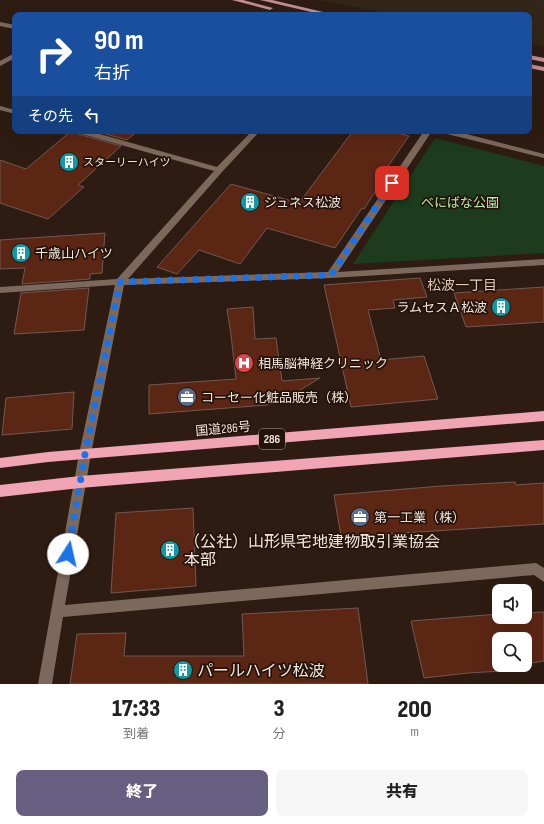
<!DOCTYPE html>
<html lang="ja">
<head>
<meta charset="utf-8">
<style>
  body { margin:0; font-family:"Sofia Sans Condensed","Noto Sans JP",sans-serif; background:#f6f6f6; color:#222; height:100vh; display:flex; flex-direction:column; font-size:15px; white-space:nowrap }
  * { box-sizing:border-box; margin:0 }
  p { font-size:13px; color:#767676 }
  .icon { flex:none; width:22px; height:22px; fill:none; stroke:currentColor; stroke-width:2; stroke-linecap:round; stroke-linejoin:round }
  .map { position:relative; height:684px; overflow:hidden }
  .panel { display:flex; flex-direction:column; background:#fff; flex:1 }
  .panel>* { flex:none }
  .banner { position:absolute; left:12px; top:12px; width:520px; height:122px; border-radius:8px; box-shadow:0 4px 16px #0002; background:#1a4fa0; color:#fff; overflow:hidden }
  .tools { position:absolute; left:492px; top:584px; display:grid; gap:8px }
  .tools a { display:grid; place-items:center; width:40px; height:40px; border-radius:8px; background:#fff; box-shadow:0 4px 16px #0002; font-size:20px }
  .pin { position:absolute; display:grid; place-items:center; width:34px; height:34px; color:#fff; margin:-17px; border-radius:8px; box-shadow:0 2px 6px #0006 }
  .me { position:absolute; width:44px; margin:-22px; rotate:10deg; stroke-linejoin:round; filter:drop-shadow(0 0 3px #0008) }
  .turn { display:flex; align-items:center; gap:14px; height:84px; padding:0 16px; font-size:18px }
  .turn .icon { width:52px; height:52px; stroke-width:2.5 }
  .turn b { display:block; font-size:28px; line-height:34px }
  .then { display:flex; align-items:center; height:38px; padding:0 16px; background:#0003; gap:8px; font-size:15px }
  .eta { display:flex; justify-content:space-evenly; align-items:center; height:68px; text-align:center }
  .eta b { font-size:24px; font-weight:800; line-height:28px }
  .button { display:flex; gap:8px; margin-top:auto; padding:8px 16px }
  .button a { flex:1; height:46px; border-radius:8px; background:#665f81; color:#fff; font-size:16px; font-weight:800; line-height:46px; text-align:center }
  .button a+a { background:#f6f6f6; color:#222 }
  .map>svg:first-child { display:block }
  .education { fill:#322618 }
  .green { fill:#1c3c1d }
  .building { fill:#5c2615; stroke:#705952 }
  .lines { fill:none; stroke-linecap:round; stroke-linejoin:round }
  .minor { fill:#7d685c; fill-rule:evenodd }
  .major { fill:#c38c91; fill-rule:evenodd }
  .highway { fill:#f1a4b4; fill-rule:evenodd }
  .route { stroke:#1a73e8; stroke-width:7; stroke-dasharray:0 12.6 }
  .labels { text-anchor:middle; stroke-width:3.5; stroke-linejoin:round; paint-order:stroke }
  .far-poi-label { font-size:11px; fill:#f2e5df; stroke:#241309; text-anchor:start }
  .shield { fill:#241309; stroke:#b4a69f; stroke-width:1 }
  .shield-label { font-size:12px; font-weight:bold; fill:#f2e5df }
  .poi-label { font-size:13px; fill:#f2e5df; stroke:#241309; text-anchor:start }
  .park-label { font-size:13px; fill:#adf0ad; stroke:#241309 }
  .street-label { font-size:13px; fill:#f2e5df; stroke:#241309 }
  .neighbourhood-label { font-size:14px; fill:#e1c9bc; stroke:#241309 }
  .near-poi-label { font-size:16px; fill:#f2e5df; stroke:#241309; text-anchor:start }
</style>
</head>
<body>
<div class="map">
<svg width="544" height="684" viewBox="0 0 544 684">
  <rect width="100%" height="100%" fill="#2e1c12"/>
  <!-- education -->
  <polygon class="education" points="320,0 544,0 544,46 529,43 529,15 394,15"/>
  <!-- green -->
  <polygon class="green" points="435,138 544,166 544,253 353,264"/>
  <!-- building -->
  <g class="building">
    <polygon points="71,131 76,131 78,134 121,146 78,185 84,187 48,219 0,203 0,160 26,169"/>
    <polygon points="95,131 138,131 127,140"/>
    <polygon points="353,131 390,131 409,136 375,185 379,186 364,209 362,208 335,248 267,228 240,264 199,250 177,274 157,267 231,184 299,203"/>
    <polygon points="105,233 102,273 90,274 90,279 22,284 25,268 0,269 0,240"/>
    <polygon points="420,278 427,297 393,300 395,308 368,310 381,360 424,356 438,399 351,407 324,285"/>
    <polygon points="544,287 544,322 466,327 454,293"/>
    <polygon points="89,288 84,330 14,334 21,293"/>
    <polygon points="253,307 255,339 276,338 282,381 320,378 282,401 267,405 149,414 149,385 236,379 231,335 227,309"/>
    <polygon points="74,392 72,429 2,435 6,398"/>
    <polygon points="515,482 516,485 544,483 544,524 386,534 387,538 342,542 334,495 441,486"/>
    <polygon points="193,508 196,586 111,593 116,513"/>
    <polygon points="358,608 368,684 70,684 77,634 126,633 124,656 244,656 242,614"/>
    <polygon points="544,612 544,661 525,664 525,639 499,639 499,665 517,665 519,670 468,673 424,678 411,621 499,614 499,617 525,617 525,613"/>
  </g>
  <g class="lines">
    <!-- minor -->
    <g class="minor">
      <polygon points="0,22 15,25 15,29 0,26"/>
      <polygon points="15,53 15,58 0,66 0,61"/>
      <polygon points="0,106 15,110 15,114 0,110"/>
      <polygon points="77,131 89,131 217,167 252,131 260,131 222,172 128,279 328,272 424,131 432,131 338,272 544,259 544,265 331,278 124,285 91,454 65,605 536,563 544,568 544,582 534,575 63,617 52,684 38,684 79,454 115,285 0,293 0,287 117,279 214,171 78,133"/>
      <polygon points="442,131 455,131 544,154 544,158 443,133"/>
    </g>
    <!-- major -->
    <g class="major">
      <polygon points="232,0 243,0 273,8 270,10"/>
      <polygon points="260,0 272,0 336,15 324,15"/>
      <polygon points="529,55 544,58 544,62 529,59"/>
      <polygon points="529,64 544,67 544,71 529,68"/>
    </g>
    <!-- highway -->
    <g class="highway">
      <polygon points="544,411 544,421 48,462 0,468 0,458 48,452"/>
      <polygon points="544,440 544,450 80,488 0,497 0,485 80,476"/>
    </g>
  </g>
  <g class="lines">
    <!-- route -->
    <polyline class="route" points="68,554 85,454 120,282 331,275 392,183"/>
  </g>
  <!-- icons -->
  <defs>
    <g id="building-disc" transform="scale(1)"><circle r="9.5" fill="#0f9aa8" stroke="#241309"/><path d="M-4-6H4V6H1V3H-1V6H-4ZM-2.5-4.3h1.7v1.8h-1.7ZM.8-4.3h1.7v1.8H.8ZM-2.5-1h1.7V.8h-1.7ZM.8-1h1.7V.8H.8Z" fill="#fff"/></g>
    <g id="hospital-disc" transform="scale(1)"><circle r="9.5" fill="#e0444e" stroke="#241309"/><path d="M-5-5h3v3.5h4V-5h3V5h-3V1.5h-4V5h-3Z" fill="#fff"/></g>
    <g id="office-disc" transform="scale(1)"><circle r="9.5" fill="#5c6f8a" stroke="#241309"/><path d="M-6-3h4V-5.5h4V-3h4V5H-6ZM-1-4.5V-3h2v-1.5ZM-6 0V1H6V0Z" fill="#fff"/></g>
  </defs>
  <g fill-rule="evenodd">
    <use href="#building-disc" x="69" y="162"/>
    <use href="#building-disc" x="250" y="202"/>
    <use href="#building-disc" x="21" y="253"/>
    <use href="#building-disc" x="501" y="307"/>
    <use href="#hospital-disc" x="244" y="363"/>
    <use href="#office-disc" x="187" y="397"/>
    <use href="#office-disc" x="360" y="517"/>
    <use href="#building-disc" x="170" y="550"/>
    <use href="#building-disc" x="183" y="670"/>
  </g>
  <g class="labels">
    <!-- far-poi labels -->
    <g class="far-poi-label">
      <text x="83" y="166">スターリーハイツ</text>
    </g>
    <!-- shield labels -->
    <rect class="shield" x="259" y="429" width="26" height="20" rx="3"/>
    <g class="shield-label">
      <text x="272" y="443">286</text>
    </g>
    <!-- poi labels -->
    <g class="poi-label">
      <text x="264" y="207">ジュネス松波</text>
      <text x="35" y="258">千歳山ハイツ</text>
      <text x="487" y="312" text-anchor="end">ラムセスＡ松波</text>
      <text x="258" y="368">相馬脳神経クリニック</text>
      <text x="201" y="402">コーセー化粧品販売（株）</text>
      <text x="374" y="522">第一工業（株）</text>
    </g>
    <!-- park labels -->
    <g class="park-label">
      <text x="460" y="207">べにばな公園</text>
    </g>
    <!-- street labels -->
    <g class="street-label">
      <text transform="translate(223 428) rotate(-5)" y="5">国道286号</text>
    </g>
    <!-- neighbourhood labels -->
    <g class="neighbourhood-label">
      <text x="462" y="290">松波一丁目</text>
    </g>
    <!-- near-poi labels -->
    <g class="near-poi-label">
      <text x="184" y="547">（公社）山形県宅地建物取引業協会<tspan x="184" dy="18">本部</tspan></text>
      <text x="197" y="676">パールハイツ松波</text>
    </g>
  </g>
</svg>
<div class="tools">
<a><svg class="icon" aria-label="sound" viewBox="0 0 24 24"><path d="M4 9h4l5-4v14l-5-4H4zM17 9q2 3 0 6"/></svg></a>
<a><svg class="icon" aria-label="search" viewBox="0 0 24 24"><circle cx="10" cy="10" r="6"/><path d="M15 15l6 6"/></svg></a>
</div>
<div class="pin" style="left:392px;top:183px;background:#d93025"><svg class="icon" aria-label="arrive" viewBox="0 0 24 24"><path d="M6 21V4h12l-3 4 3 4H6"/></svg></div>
<svg class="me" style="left:68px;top:554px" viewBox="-20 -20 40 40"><circle r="19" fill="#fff"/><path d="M0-13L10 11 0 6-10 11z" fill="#1a73e8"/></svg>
<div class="banner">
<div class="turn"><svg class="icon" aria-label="right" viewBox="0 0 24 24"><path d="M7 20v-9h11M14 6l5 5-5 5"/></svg><div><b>90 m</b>右折</div></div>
<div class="then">その先<svg class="icon" aria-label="left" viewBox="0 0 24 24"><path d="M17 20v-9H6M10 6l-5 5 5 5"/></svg></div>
</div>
</div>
<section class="panel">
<div class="eta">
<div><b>17:33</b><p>到着</p></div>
<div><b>3</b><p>分</p></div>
<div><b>200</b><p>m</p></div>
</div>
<div class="button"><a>終了</a><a>共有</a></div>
</section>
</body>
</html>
